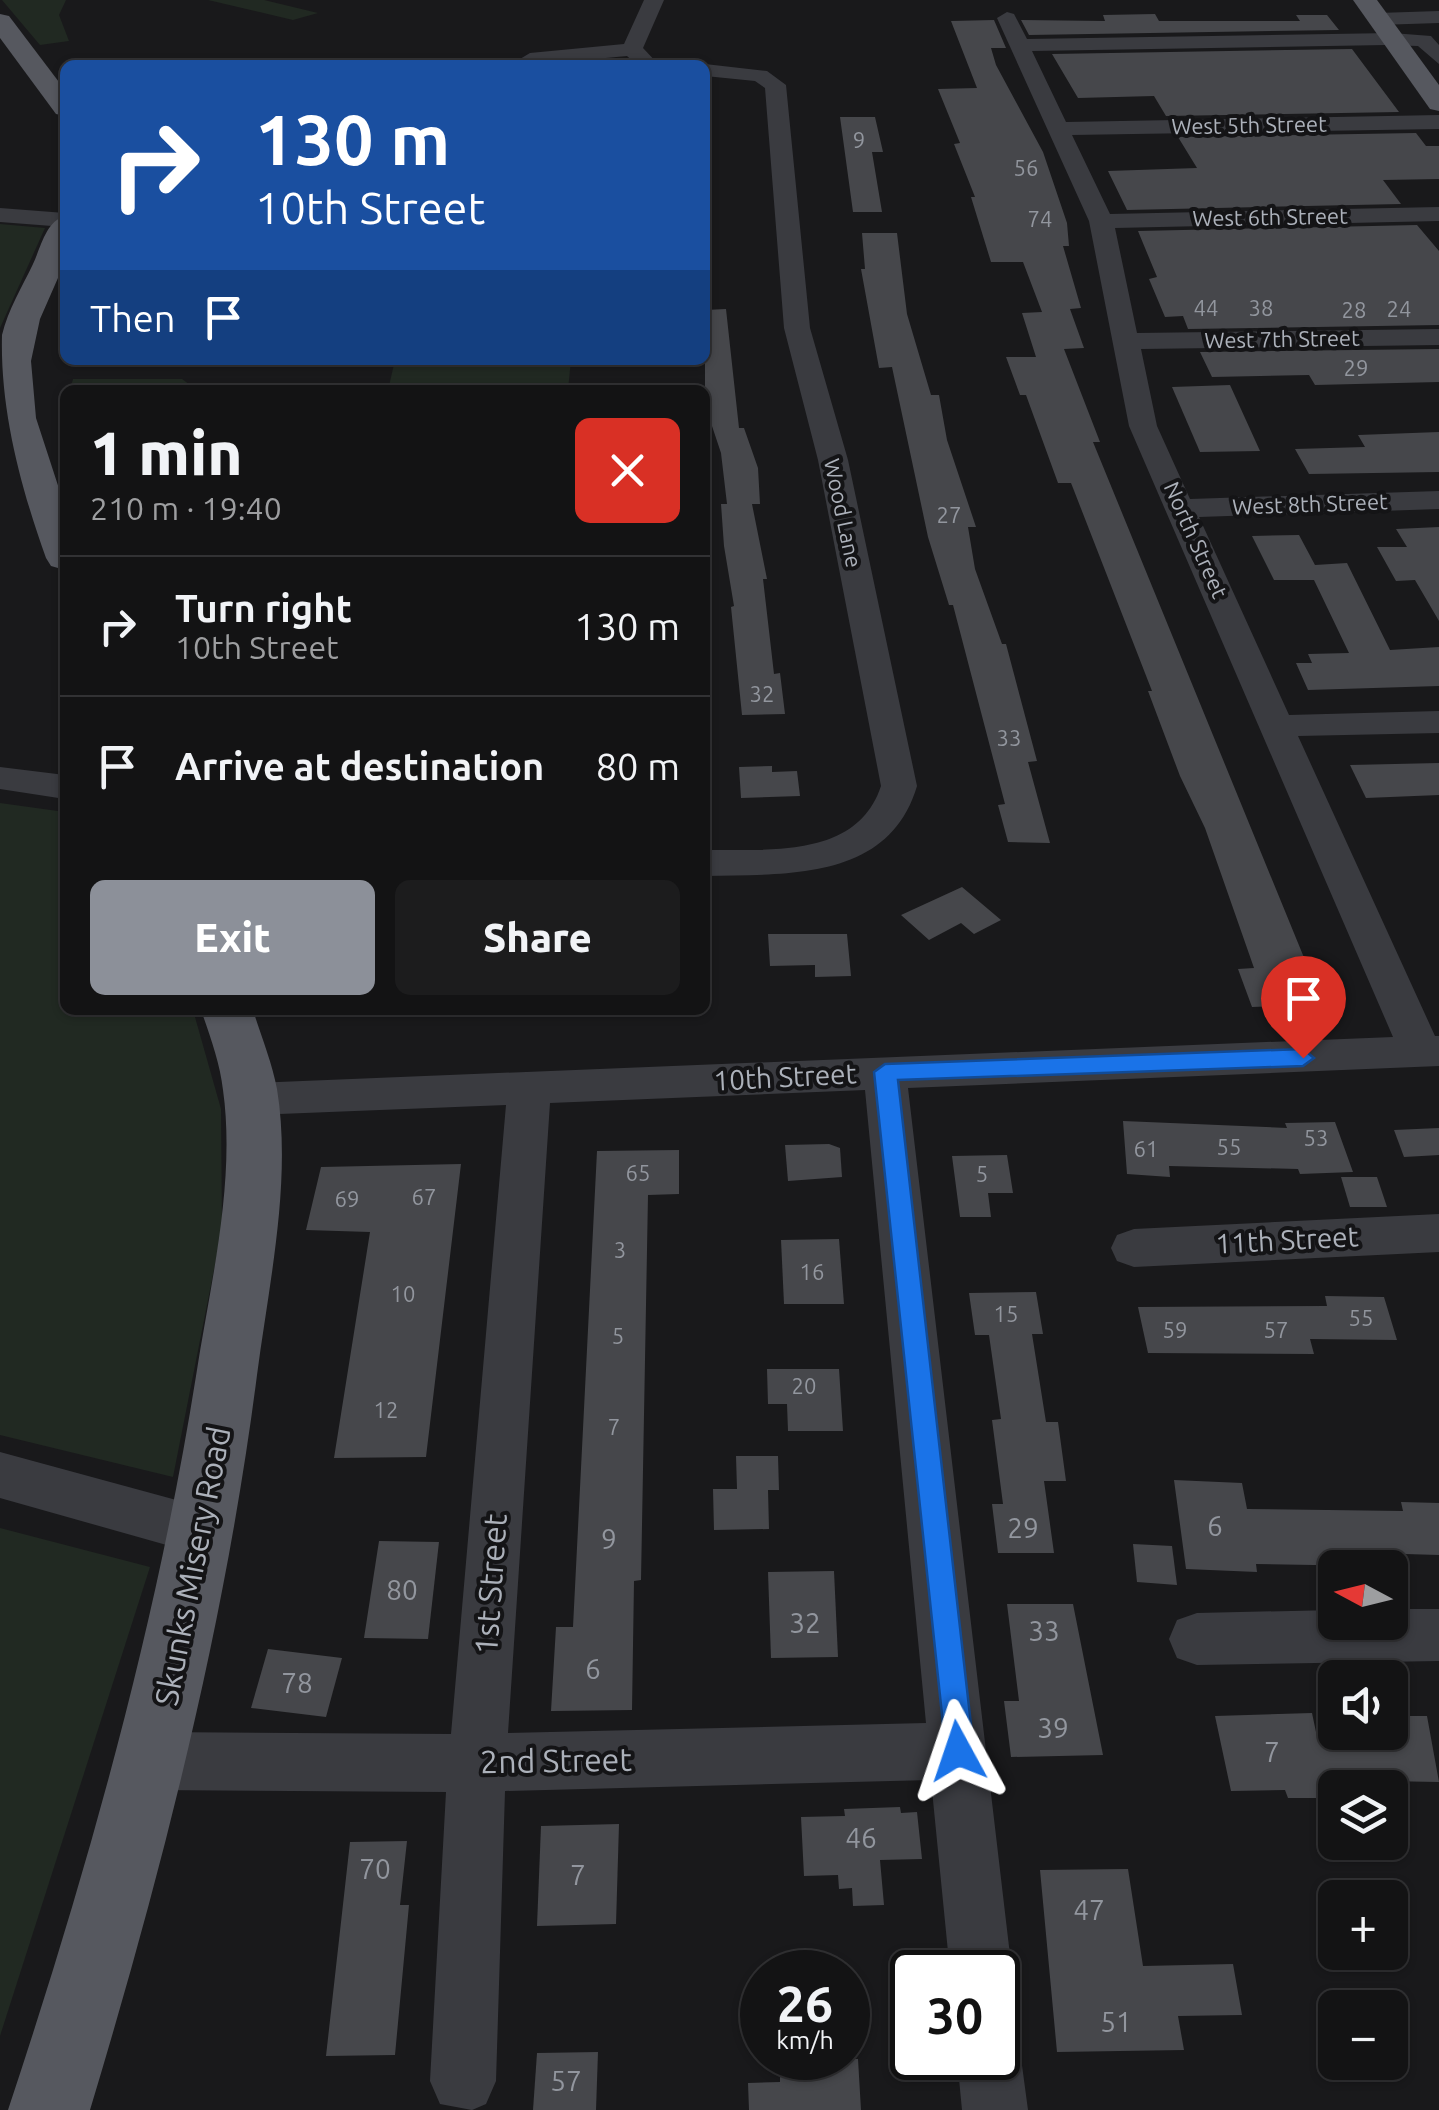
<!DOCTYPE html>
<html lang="en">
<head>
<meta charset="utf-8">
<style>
  body { margin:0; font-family:Ubuntu,sans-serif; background:#1c1c1d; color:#f1f3f6; height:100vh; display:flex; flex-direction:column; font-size:38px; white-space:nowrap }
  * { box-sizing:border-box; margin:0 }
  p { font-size:32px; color:#9d9ea0 }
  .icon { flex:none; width:55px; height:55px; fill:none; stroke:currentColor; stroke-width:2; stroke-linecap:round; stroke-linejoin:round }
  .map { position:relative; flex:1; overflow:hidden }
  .details { position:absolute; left:60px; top:385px; width:650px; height:630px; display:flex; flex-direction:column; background:#131314; border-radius:15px; box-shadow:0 2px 8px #0004,0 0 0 2px #323234 }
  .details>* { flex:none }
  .top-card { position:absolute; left:60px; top:60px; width:650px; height:305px; border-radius:15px; box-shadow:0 2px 8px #0004,0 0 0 2px #323234; background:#1a4fa0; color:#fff; overflow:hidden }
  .needle { width:65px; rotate:277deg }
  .tools { position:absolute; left:1318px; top:1550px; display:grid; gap:20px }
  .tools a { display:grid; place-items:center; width:90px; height:90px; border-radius:15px; background:#131314; box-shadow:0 2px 8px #0004,0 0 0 2px #323234; font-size:50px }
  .speed { position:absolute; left:740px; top:1950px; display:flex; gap:20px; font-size:50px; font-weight:700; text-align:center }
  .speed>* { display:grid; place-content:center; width:130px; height:130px; border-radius:50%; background:#131314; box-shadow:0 2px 8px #0004,0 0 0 2px #323234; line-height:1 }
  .speed small { font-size:25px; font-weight:400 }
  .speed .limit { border:5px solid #111; border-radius:15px; background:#fff; color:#111 }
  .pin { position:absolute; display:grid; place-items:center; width:85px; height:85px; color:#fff; margin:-102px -42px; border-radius:50% 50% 50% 0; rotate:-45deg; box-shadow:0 0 10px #0007 }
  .pin .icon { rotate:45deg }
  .me { position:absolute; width:110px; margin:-55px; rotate:355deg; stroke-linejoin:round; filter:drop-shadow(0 0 8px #0008) }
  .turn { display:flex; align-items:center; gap:35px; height:210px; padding:0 30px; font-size:45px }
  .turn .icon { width:130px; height:130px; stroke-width:2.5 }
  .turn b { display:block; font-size:70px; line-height:85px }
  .then { display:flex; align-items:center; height:95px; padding:0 30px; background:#0003; gap:20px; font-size:38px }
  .round { display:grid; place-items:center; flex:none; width:105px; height:105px; border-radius:15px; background:#1c1c1d }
  .summary { display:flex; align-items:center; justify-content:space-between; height:170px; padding:0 30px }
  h1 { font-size:60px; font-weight:800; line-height:75px }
  .action { display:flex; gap:20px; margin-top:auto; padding:20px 30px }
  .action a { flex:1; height:115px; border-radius:15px; background:#8c9099; color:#fff; font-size:40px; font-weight:800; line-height:115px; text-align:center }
  .action a+a { background:#1c1c1d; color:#f1f3f6 }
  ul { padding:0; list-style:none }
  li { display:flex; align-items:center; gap:30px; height:140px; padding:0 30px; border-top:2px solid #323234 }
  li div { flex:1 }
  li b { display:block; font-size:38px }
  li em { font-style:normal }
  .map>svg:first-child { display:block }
  .green { fill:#212922 }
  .building { fill:#46474b }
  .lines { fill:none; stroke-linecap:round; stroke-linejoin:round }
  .minor { fill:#3a3b40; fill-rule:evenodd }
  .major { fill:#56585f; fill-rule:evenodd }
  .route { fill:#1a73e8; stroke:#114b97; stroke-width:2.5 }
  .labels { text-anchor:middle; stroke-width:8; stroke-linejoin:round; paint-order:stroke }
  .far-street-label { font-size:22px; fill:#acb1ba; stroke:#141416 }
  .number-label { font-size:22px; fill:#92969e }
  .street-label { font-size:28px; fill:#acb1ba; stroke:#141416 }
  .near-number-label { font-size:28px; fill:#92969e }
  .near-street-label { font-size:32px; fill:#acb1ba; stroke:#141416 }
</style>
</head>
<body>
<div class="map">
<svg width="1439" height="2110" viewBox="0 0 1439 2110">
  <rect width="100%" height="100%" fill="#19191b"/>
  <!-- green -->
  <g class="green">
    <polygon points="2,0 66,0 59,15 69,41 40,45"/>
    <polygon points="208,0 264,0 318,13 293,20"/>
    <polygon points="0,224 45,228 0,328"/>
    <polygon points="395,360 571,360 568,390 388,390"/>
    <polygon points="73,379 182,379 197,390 70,390"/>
    <polygon points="0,803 65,812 65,1010 193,1010 221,1109 222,1229 173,1477 0,1435"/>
    <polygon points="0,1528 150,1567 0,2036"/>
  </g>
  <!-- building -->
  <g class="building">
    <polygon points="1155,14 1159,21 1300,21 1296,15 1327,15 1339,30 1029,35 1021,20 1105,21 1103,15"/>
    <polygon points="994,20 1006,48 991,48 996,65 1043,152 1067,223 1069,246 1063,246 1081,308 1070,309 1084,348 1064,349 1100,442 1093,442 1323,1004 1252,1007 1238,969 1254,968 1205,828 1180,776 1148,691 1152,691 1073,488 1071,483 1058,483 1026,395 1020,395 1006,357 1036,357 1022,313 1042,312 1023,262 991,262 971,197 975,197 954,144 960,143 938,89 977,88 951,21"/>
    <polygon points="1352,49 1399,112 1166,116 1154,96 1078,98 1052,54"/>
    <polygon points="840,117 875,117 883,152 872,152 882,212 853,212"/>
    <polygon points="1416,133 1426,146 1439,146 1439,179 1383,180 1401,204 1127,210 1108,171 1197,168 1178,137"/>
    <polygon points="1417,225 1439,251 1439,325 1188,329 1183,316 1165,317 1149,279 1157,277 1138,231"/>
    <polygon points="862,233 897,233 907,314 931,395 939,395 947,440 976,527 968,527 975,569 1002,644 1006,644 1037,761 1028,762 1050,843 1008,842 998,805 1005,804 953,605 949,605 928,537 892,367 879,368 861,269 865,269"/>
    <polygon points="726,309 739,428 744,428 758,468 760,504 752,504 767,579 763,579 774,674 780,673 785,714 742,715 731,607 734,606 724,546 721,504 727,504 721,453 705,405 705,310"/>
    <polygon points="1439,349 1439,382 1315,385 1309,375 1212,377 1200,352"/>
    <polygon points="1230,385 1260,451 1200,452 1172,387"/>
    <polygon points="1439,432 1439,472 1309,474 1295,449 1365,447 1358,435"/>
    <polygon points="1439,527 1439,621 1415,580 1396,581 1377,547 1407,547 1396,529"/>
    <polygon points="1299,535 1315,565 1347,563 1390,650 1439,647 1439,686 1308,690 1296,663 1312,663 1308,654 1349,653 1314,580 1274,580 1252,536"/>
    <polygon points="1439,763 1439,795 1366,798 1350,765"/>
    <polygon points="772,766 772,772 797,771 800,796 741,798 739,767"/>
    <polygon points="962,887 1001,920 974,934 961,923 929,940 901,915"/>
    <polygon points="768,934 847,934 851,976 815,977 815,965 770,966"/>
    <polygon points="1123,1121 1287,1128 1285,1123 1335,1122 1353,1172 1300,1174 1298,1169 1169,1166 1170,1177 1127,1174"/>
    <polygon points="1439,1128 1439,1155 1404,1157 1394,1130"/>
    <polygon points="829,1144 840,1148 842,1177 788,1181 785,1145"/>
    <polygon points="679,1150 679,1194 648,1195 641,1580 634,1581 632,1710 551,1711 556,1627 573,1627 597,1151"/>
    <polygon points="1007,1155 1013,1193 988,1193 991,1217 960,1217 952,1156"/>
    <polygon points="461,1164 426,1457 334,1458 370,1232 306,1230 321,1167"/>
    <polygon points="1341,1177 1377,1177 1387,1207 1350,1207"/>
    <polygon points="839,1239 844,1304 784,1304 781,1240"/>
    <polygon points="1036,1292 1043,1334 1032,1334 1046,1422 1058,1422 1066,1481 1044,1481 1054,1553 998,1553 992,1504 1003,1504 992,1420 1001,1419 989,1335 975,1335 969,1293"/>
    <polygon points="1325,1296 1384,1297 1397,1340 1310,1339 1314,1354 1148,1353 1138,1307 1327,1306"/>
    <polygon points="767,1369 839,1369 843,1431 788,1431 787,1404 768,1404"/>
    <polygon points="736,1456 778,1456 779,1490 768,1490 769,1529 714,1530 713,1489 737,1489"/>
    <polygon points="1174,1480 1242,1483 1247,1509 1403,1511 1401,1502 1439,1503 1439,1555 1371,1553 1374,1566 1256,1564 1257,1572 1186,1569"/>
    <polygon points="379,1541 439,1542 428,1639 364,1638"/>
    <polygon points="1133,1544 1172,1546 1177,1585 1137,1582"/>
    <polygon points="834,1571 838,1657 771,1658 768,1572"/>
    <polygon points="1007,1604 1073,1604 1103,1755 1011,1757 1004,1701 1019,1701"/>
    <polygon points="268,1649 342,1658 326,1717 251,1708"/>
    <polygon points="1312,1713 1316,1732 1390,1732 1390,1716 1427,1716 1439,1782 1328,1780 1330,1789 1319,1789 1322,1798 1288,1798 1285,1790 1231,1791 1215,1716"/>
    <polygon points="900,1807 901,1813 917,1812 922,1859 880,1860 884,1905 853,1906 852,1888 839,1889 838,1875 804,1876 801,1817 845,1816 844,1809"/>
    <polygon points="619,1824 616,1924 537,1926 541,1826"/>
    <polygon points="407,1841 400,1905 409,1905 395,2055 326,2056 350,1842"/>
    <polygon points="1128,1869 1143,1966 1233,1964 1242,2015 1178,2016 1184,2050 1057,2052 1040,1870"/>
    <polygon points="598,2052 596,2110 533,2110 537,2053"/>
    <polygon points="799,2059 858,2059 861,2110 749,2110 748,2083 780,2082 780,2073 799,2073"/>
  </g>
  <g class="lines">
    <!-- minor -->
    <g class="minor">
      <polygon points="644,0 664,0 643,48 659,65 637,65 627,56 532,65 520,59 530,53 624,44"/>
      <polygon points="1439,11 1439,23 1378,25 1368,19 1378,13"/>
      <path d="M 1007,12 L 1014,14 L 1027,39 L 1392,33 L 1431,36 L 1439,45 L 1439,64 L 1418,46 L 1386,45 L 1032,51 L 1066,122 L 1439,115 L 1439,129 L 1072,135 L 1110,214 L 1439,207 L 1439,221 L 1115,228 L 1137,333 L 1439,329 L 1439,345 L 1141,349 L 1157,426 L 1190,499 L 1439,491 L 1439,509 L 1199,517 L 1289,715 L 1439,711 L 1439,733 L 1298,736 L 1435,1036 L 1439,1036 L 1439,1066 L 908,1088 L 1012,1972 L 1003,1994 L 998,1997 L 998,1972 L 950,1972 L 931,1780 L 505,1791 L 496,2081 L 486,2104 L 472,2110 L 440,2104 L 430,2081 L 446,1792 L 154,1790 L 133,1782 L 125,1761 L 133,1740 L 154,1732 L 451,1734 L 506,1105 L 251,1115 L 236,1110 L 229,1099 L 236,1088 L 251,1083 L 1393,1037 L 1129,426 L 1089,221 L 997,18 ZM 865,1090 L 926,1723 L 508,1733 L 550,1103 Z"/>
      <path d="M 705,64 L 767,71 L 786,85 L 810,328 L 848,460 L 917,786 C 889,881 787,874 705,876 L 705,850 C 769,849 857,859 881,786 L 818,460 L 784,328 L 765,88 L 755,81 L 705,76 L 705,65 L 700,65 Z"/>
      <polygon points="0,208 65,213 65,227 0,222"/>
      <polygon points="0,767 65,775 65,799 0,789"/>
      <polygon points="1439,1214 1439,1252 1134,1267 1117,1261 1111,1248 1117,1235 1134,1229"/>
      <polygon points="0,1452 202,1507 221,1514 229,1531 221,1548 202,1555 0,1498"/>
      <polygon points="1390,1609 1439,1609 1439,1661 1197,1665 1177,1658 1169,1639 1177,1620 1197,1613 1335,1610 1335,1622 1390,1622"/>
      <polygon points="998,2029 1012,2035 1021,2058 1028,2110 962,2110 957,2058 998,2058"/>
    </g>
    <!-- major -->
    <g class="major">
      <polygon points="1353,0 1377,0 1439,85 1439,111 1430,109"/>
      <polygon points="0,14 9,16 65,90 65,116 56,114 0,38"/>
      <path d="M 65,216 L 65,262 L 40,319 L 31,361 L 36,418 L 65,507 L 65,570 L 51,566 L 46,558 C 21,488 0,411 2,335 C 8,310 22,287 33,264 C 41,247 46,221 65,216 Z"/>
      <path d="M 201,1010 L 253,1010 C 261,1036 272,1062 277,1089 C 292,1181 269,1283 257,1375 C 225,1625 163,1868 90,2110 L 8,2110 C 88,1869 156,1627 196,1376 C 210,1285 236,1183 223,1090 C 220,1063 210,1036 201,1010 Z"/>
    </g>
  </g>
  <!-- route -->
  <polygon class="route" points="1303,1049 1314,1058 1303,1066 898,1080 974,1751 969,1762 958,1766 947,1762 874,1072 885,1064"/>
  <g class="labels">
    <!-- far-street labels -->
    <g class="far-street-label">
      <text transform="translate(1249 125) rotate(-1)" y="8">West 5th Street</text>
      <text transform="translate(1270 217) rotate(-1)" y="8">West 6th Street</text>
      <text transform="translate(1282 339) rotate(-1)" y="8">West 7th Street</text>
      <text transform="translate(1310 504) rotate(-2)" y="8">West 8th Street</text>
      <text transform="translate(843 513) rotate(78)" y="8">Wood Lane</text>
      <text transform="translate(1196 540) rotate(66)" y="8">North Street</text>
    </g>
    <!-- number labels -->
    <g class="number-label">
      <text x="859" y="148">9</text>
      <text x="1026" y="176">56</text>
      <text x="1040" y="227">74</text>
      <text x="1206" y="316">44</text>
      <text x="1261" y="316">38</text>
      <text x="1399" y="317">24</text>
      <text x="1354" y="318">28</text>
      <text x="1356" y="376">29</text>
      <text x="949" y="523">27</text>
      <text x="762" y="702">32</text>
      <text x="1009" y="746">33</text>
      <text x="1316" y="1146">53</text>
      <text x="1229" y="1155">55</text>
      <text x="1146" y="1157">61</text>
      <text x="638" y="1181">65</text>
      <text x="982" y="1182">5</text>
      <text x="424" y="1205">67</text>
      <text x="347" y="1207">69</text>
      <text x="620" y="1258">3</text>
      <text x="812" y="1280">16</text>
      <text x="403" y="1302">10</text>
      <text x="1006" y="1322">15</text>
      <text x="1361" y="1326">55</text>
      <text x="1175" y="1338">59</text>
      <text x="1276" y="1338">57</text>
      <text x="618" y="1344">5</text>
      <text x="804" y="1394">20</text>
      <text x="386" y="1418">12</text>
      <text x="614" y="1435">7</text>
    </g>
    <!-- street labels -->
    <g class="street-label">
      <text transform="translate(785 1077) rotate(-3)" y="10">10th Street</text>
      <text transform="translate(1287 1240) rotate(-3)" y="10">11th Street</text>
    </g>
    <!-- near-number labels -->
    <g class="near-number-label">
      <text x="1215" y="1536">6</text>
      <text x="1023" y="1538">29</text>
      <text x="609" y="1549">9</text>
      <text x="402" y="1600">80</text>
      <text x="805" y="1633">32</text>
      <text x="1044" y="1641">33</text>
      <text x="593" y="1679">6</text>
      <text x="297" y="1693">78</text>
      <text x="1053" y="1738">39</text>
      <text x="1272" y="1762">7</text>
      <text x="861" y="1848">46</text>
      <text x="375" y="1879">70</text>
      <text x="578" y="1885">7</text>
      <text x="1089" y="1920">47</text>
      <text x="1116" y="2032">51</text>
      <text x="566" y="2091">57</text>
    </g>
    <!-- near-street labels -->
    <g class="near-street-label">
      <text transform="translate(193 1566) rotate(-79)" y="11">Skunks Misery Road</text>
      <text transform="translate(491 1584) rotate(-86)" y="11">1st Street</text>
      <text transform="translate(556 1761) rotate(-1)" y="11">2nd Street</text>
    </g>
  </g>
</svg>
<div class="tools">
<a><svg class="needle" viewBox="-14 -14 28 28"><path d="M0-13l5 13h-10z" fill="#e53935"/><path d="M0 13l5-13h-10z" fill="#9d9ea0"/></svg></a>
<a><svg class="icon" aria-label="sound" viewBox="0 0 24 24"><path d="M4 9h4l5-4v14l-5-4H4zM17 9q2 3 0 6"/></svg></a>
<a><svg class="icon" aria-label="layers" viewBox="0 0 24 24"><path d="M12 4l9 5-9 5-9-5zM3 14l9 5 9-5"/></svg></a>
<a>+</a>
<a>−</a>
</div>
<div class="speed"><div>26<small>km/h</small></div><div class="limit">30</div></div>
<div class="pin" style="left:1303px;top:1058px;background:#d93025"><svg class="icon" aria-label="arrive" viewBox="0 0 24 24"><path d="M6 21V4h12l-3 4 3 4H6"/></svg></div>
<svg class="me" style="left:958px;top:1751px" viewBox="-20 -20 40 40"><path d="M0-17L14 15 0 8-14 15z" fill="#1a73e8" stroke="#fff" stroke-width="4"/></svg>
<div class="top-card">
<div class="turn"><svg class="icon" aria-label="right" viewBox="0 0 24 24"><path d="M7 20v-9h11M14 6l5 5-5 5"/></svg><div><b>130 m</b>10th Street</div></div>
<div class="then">Then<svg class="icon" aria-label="arrive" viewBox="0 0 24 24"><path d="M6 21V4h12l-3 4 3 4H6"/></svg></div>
</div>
<section class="details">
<div class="summary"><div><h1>1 min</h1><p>210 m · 19:40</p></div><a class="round" style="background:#d93025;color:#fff"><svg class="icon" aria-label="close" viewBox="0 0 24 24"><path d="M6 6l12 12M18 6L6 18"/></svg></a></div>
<ul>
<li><svg class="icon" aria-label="right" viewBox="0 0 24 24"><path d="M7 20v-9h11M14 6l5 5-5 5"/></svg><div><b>Turn right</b><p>10th Street</p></div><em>130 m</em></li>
<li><svg class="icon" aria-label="arrive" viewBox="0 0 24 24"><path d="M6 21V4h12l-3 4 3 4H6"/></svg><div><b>Arrive at destination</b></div><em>80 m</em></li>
</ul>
<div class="action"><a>Exit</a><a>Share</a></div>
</section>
</div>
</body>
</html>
